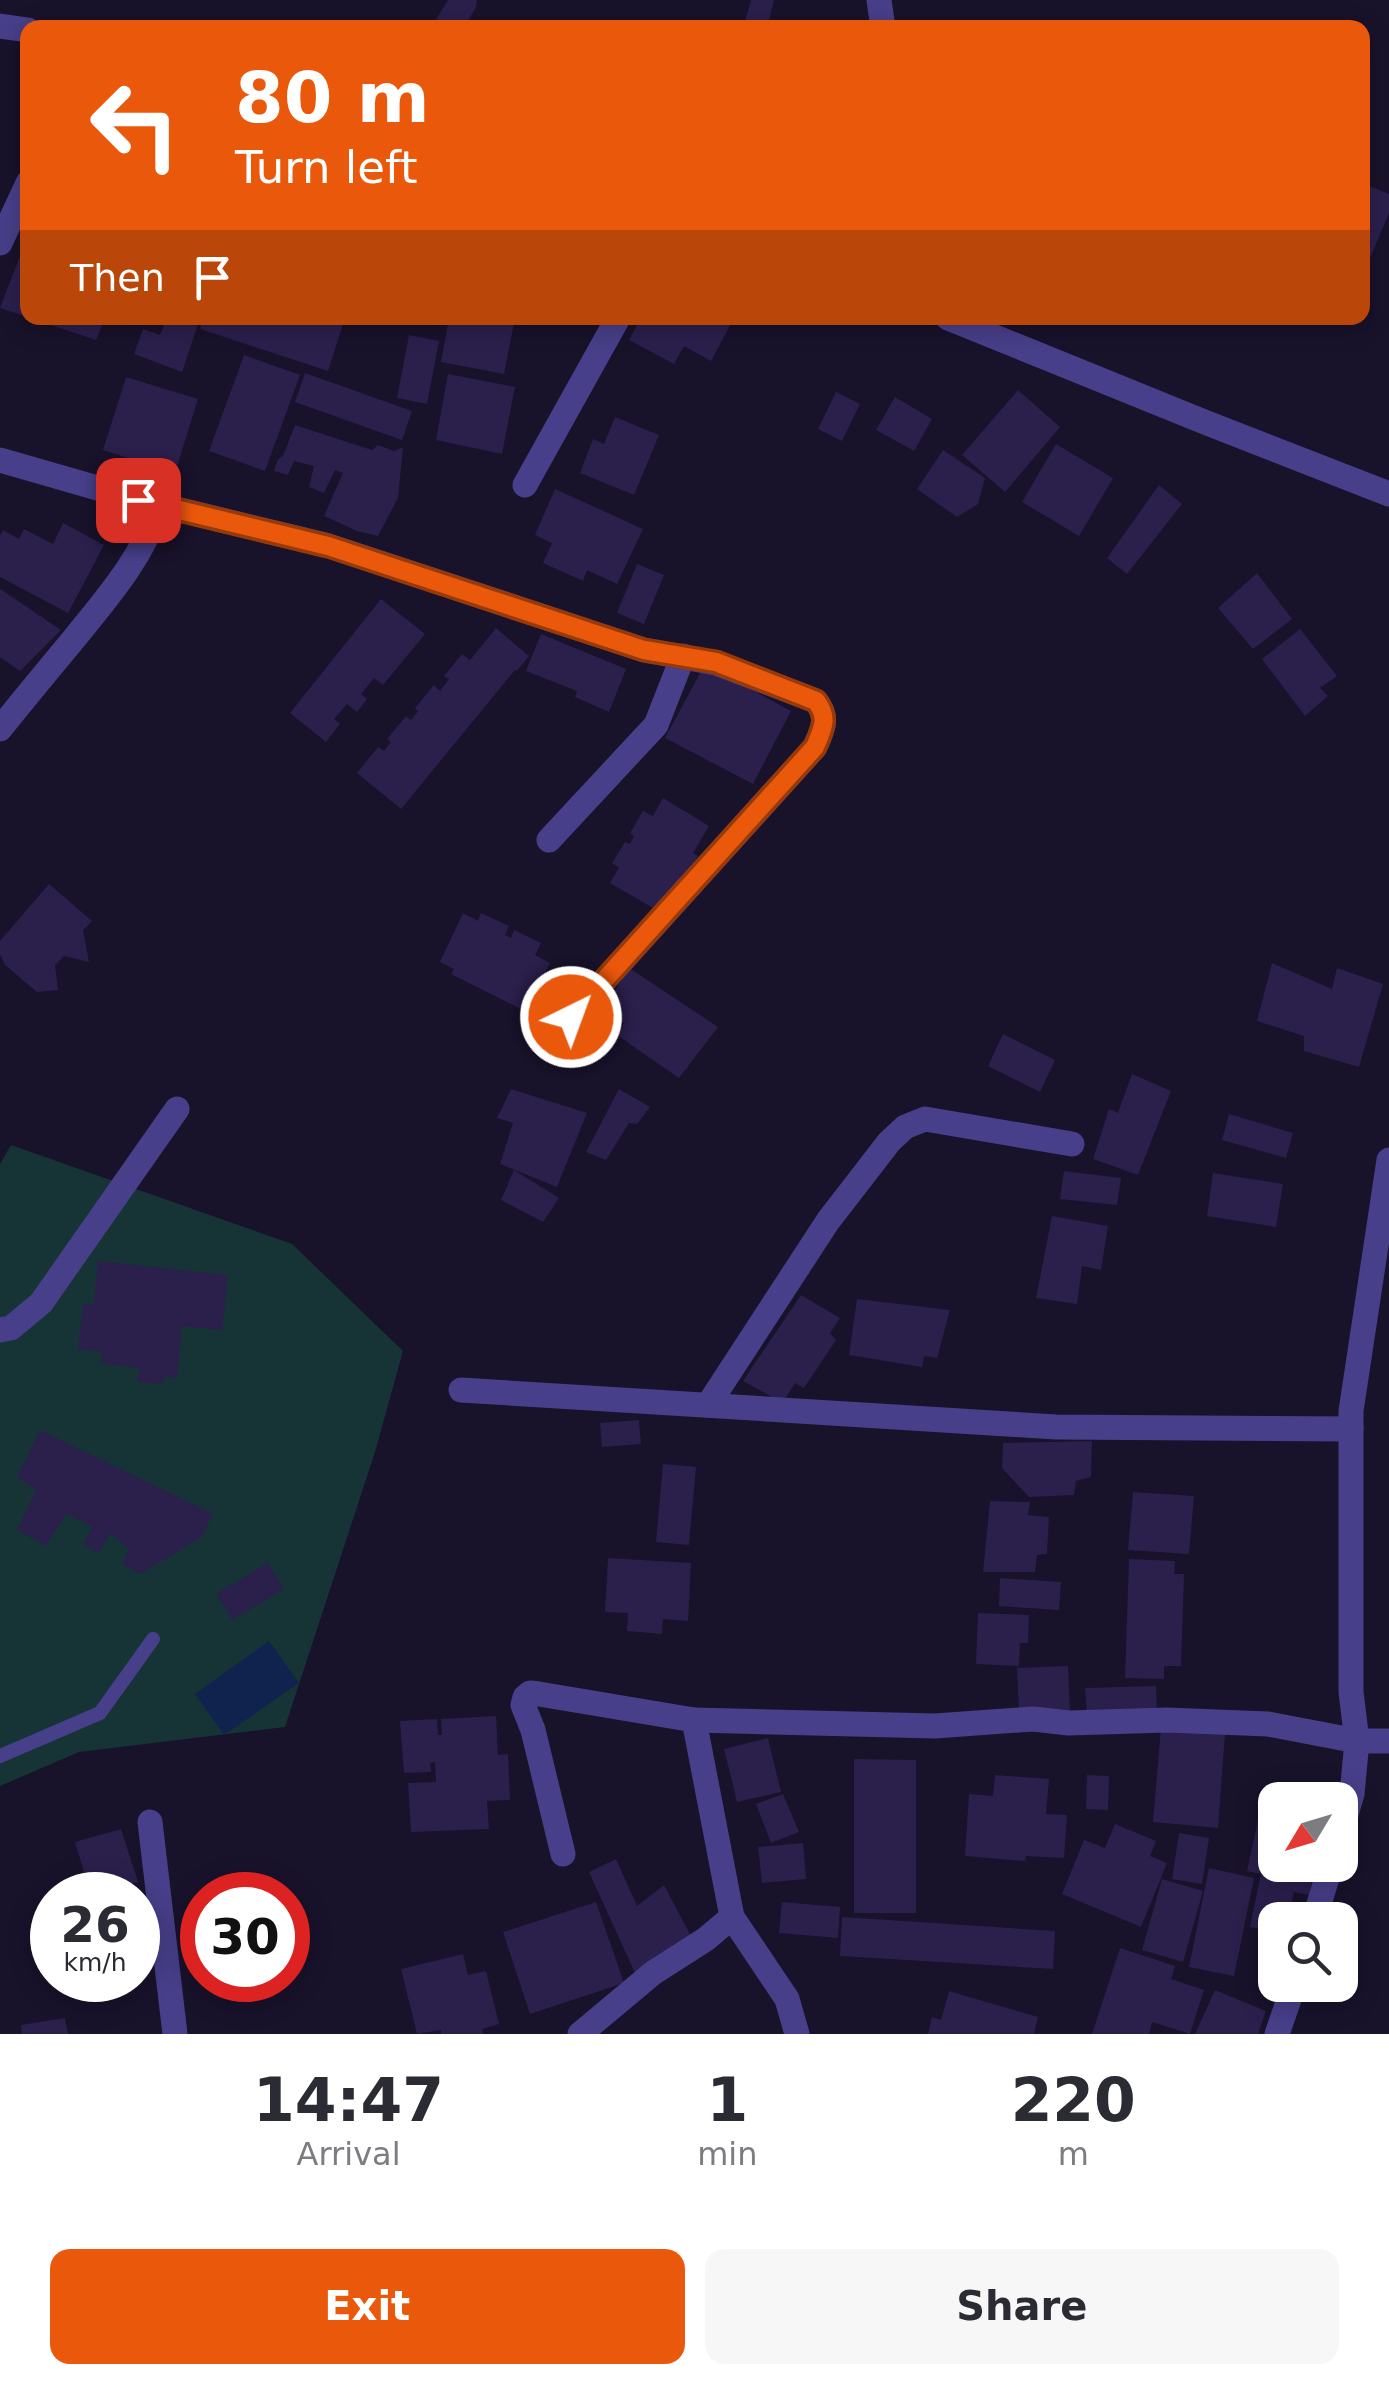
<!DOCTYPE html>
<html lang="en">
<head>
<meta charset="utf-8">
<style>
  body { margin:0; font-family:"DejaVu Sans",sans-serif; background:#f7f7f7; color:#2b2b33; height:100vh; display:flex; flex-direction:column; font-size:38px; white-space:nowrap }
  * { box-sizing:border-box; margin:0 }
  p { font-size:32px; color:#7c7c81 }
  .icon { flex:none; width:55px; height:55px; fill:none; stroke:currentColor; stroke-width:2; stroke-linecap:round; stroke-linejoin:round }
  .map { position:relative; height:2034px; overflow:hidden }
  .details { display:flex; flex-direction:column; background:#fff; flex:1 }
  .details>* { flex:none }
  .guide { position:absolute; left:20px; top:20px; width:1350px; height:305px; border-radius:20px; box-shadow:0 5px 25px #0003; background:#ea580c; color:#fff; overflow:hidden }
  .needle { width:65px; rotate:232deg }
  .buttons { position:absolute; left:1258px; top:1782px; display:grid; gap:20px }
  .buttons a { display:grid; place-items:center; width:100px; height:100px; border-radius:20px; background:#fff; box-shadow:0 5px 25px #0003; font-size:50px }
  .speed { position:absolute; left:30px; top:1872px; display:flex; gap:20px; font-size:50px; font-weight:700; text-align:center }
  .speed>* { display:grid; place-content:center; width:130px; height:130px; border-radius:50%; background:#fff; box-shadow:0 5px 25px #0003; line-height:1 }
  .speed small { font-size:25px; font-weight:400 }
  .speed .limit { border:15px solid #d22; background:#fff; color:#111 }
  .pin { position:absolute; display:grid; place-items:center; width:85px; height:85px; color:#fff; margin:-42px; border-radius:20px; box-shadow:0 5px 15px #0006 }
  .me { position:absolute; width:110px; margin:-55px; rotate:42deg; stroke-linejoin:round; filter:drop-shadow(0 0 8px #0008) }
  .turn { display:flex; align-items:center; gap:35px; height:210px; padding:0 50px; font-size:45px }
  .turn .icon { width:130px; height:130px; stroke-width:2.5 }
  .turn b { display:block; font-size:70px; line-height:85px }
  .then { display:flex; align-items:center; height:95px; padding:0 50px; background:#0003; gap:20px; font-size:38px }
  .eta { display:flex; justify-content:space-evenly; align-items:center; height:170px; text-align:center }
  .eta b { font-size:60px; font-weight:700; line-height:70px }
  .button { display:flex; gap:20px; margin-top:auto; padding:20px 50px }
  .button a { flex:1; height:115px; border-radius:20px; background:#ea580c; color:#fff; font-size:40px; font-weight:700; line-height:115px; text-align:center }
  .button a+a { background:#f7f7f7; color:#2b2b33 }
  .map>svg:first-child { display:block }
  .green { fill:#163435 }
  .water { fill:#0f234e }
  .building { fill:#2b1f4c }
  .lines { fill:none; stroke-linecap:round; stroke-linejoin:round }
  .lane { stroke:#473f89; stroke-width:14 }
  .street { stroke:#473f89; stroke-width:25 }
  .route-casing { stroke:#983908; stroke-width:25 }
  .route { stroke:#ea580c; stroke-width:18 }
</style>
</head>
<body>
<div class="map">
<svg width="1389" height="2034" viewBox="0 0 1389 2034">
  <rect width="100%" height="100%" fill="#18122b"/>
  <!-- green -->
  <polygon class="green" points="11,1145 292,1244 403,1351 375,1452 285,1727 79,1752 0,1786 0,1164"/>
  <!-- water -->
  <polygon class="water" points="269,1641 299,1683 224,1735 195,1694"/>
  <!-- building -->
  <g class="building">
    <polygon points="448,0 477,0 476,7 464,28 446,28 435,21"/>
    <polygon points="751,0 774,0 767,28 743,28"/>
    <polygon points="1362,183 1389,194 1389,213 1366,268 1362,266"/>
    <polygon points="22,251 28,253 28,317 0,308"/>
    <polygon points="30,318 105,318 96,340"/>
    <polygon points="167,318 181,318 198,324 182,372 134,354 143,329 160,335"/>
    <polygon points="204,318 345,318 328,371 200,329"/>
    <polygon points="449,318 515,318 504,374 441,362"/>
    <polygon points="641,318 734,318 711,361 684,346 674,364 629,340"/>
    <polygon points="409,335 439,341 427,404 397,398"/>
    <polygon points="244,355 300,375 265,471 209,451"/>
    <polygon points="305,373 412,411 402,440 295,402"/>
    <polygon points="448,374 515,387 502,454 436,440"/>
    <polygon points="126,377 198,399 175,473 103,450"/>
    <polygon points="1018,390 1060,427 1005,492 962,455"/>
    <polygon points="836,392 860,404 842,441 818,429"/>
    <polygon points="895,397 932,419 914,451 876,430"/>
    <polygon points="615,417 659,435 634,495 580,473 593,439 604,444"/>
    <polygon points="295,425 372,450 378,445 394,451 403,447 398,498 378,536 357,531 324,516 343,473 335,470 324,493 309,487 314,466 294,461 288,475 274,471 278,459 283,456"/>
    <polygon points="1056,444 1113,478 1079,536 1022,502"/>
    <polygon points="943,450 985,478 978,504 957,517 917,489"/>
    <polygon points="1159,485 1182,504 1127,574 1107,558"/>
    <polygon points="555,489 643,529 617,584 587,570 583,581 543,563 552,543 535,535"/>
    <polygon points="63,523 104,545 68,613 0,577 0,536 3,530 19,539 24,529 53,544"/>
    <polygon points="637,564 664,575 644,624 617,613"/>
    <polygon points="1257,573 1292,619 1253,649 1218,608"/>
    <polygon points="0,589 61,630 20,671 0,657"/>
    <polygon points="381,599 425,634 383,685 374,678 361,694 367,699 357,712 347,704 334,719 340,724 326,742 290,713"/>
    <polygon points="496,628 529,656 517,671 515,670 401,809 357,773 378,747 384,751 391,742 387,739 406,716 411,720 418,711 415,708 434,685 440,691 449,679 444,676 462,654 470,660"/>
    <polygon points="1300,629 1337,676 1320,688 1328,696 1305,716 1262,659"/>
    <polygon points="541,634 626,669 609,712 575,697 577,691 526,671"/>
    <polygon points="705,664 791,711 753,784 665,738"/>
    <polygon points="663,798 709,826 693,853 698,856 679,888 673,885 658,911 610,883 619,868 612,863 625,842 630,844 634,836 630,833 643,811 653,816"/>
    <polygon points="49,884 92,921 83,930 89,962 64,956 55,965 58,990 37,992 5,965 0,954 0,941"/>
    <polygon points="463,913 478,921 481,913 509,926 505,935 511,938 514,930 541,943 535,955 550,963 527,1012 451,974 454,969 440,962"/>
    <polygon points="1272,963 1332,989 1337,968 1383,984 1359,1067 1304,1051 1304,1036 1257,1021"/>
    <polygon points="629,968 718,1027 679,1078 617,1035 624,1023 603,1010"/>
    <polygon points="1003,1034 1055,1060 1040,1092 988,1066"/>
    <polygon points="1132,1074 1171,1091 1138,1175 1093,1159 1109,1109 1118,1113"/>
    <polygon points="511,1089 587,1113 557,1187 500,1164 513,1123 497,1118"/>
    <polygon points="619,1089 650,1107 637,1124 629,1123 606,1160 586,1152"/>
    <polygon points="1229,1114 1293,1133 1286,1158 1222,1140"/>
    <polygon points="514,1170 559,1198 543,1222 501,1200"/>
    <polygon points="1064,1171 1121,1178 1117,1205 1060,1199"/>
    <polygon points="1213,1173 1283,1184 1276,1227 1207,1216"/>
    <polygon points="1052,1216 1108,1226 1101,1270 1082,1266 1077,1304 1036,1298"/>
    <polygon points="98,1261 228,1275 222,1330 182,1326 177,1378 164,1377 163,1384 137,1382 139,1368 101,1363 102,1352 78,1349 83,1304 94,1304"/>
    <polygon points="801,1295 840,1318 830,1333 836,1340 804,1388 795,1383 783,1403 743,1381"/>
    <polygon points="857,1299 950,1310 937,1358 924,1356 922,1367 849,1355"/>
    <polygon points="639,1420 641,1444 602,1447 600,1423"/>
    <polygon points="40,1430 213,1514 202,1537 140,1574 122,1564 129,1549 110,1533 99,1553 84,1545 92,1526 66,1514 46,1546 17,1530 36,1490 17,1477"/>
    <polygon points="1092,1441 1091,1477 1076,1481 1074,1495 1029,1497 1002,1468 1003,1443"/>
    <polygon points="663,1464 696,1467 689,1545 656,1542"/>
    <polygon points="1133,1492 1194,1496 1189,1554 1128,1550"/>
    <polygon points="990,1501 1030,1502 1028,1515 1049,1517 1047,1554 1037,1555 1035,1572 983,1572"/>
    <polygon points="608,1558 691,1563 688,1621 663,1619 662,1634 627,1631 628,1613 605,1612"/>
    <polygon points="1129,1559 1175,1561 1174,1574 1184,1574 1181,1666 1164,1666 1164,1679 1125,1678"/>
    <polygon points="268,1563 284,1589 232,1620 216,1594"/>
    <polygon points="1000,1578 1061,1582 1059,1610 999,1606"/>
    <polygon points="978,1613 1029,1615 1028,1643 1020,1643 1019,1666 976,1664"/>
    <polygon points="1068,1666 1070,1710 1019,1713 1017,1668"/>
    <polygon points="1156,1686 1157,1712 1087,1714 1085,1688"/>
    <polygon points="496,1716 498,1755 508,1754 510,1800 487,1801 489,1829 411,1832 408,1783 436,1782 435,1762 430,1763 431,1772 404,1773 400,1721 437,1719 438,1735 442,1735 441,1719"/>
    <polygon points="1161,1728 1225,1734 1218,1828 1153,1822"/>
    <polygon points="768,1738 781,1792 737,1802 724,1749"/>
    <polygon points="854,1759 916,1760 916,1913 854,1913"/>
    <polygon points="995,1775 1049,1779 1046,1814 1067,1815 1064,1858 1026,1856 1025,1861 965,1856 969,1794 993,1796"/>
    <polygon points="1087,1775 1109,1776 1108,1810 1086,1809"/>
    <polygon points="783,1794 799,1832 771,1843 756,1804"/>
    <polygon points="1261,1806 1275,1809 1275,1865 1315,1865 1309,1895 1294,1892 1288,1920 1275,1920 1275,1932 1250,1927 1261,1874 1247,1871"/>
    <polygon points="1115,1824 1156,1841 1150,1856 1167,1863 1141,1927 1062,1894 1084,1840 1105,1848"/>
    <polygon points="121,1829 138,1882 91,1895 75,1842"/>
    <polygon points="1179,1833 1209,1838 1202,1884 1172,1879"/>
    <polygon points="803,1843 806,1879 762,1883 758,1847"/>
    <polygon points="616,1859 637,1906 664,1885 692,1938 635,1973 589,1872"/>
    <polygon points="1209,1868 1254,1878 1234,1976 1189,1967"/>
    <polygon points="1162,1879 1203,1891 1183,1962 1142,1950"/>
    <polygon points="596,1902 624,1983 530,2014 503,1932"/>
    <polygon points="782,1902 840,1907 838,1938 779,1933"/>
    <polygon points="842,1917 1055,1931 1053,1969 840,1956"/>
    <polygon points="1120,1948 1175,1966 1171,1979 1204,1990 1190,2034 1152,2022 1149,2034 1092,2034"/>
    <polygon points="463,1954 468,1975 486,1971 499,2024 482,2029 483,2034 441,2034 441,2030 417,2034 401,1969"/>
    <polygon points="1215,1990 1266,2011 1258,2034 1195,2034"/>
    <polygon points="949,1991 1038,2017 1034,2034 928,2034 932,2017 941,2020"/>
    <polygon points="65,2018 68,2034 22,2034 21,2025"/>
  </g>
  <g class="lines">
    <!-- lane -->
    <polyline class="lane" points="0,1756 100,1713 153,1639"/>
    <!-- street -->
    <g class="street">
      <polyline points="879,0 883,28"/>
      <polyline points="0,26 28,30"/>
      <polyline points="0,243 28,183"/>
      <polyline points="948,318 1202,421 1389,494"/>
      <path d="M 0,460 L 139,500 L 329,546 L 644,650 L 716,663 L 816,701 C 829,718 823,729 815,747 L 547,1044"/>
      <polyline points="525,485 618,318"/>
      <path d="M 0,729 C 24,699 49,669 73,640 C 107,598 144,556 160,504"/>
      <polyline points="549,840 656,725 683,656"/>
      <polyline points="0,1330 11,1328 41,1303 177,1109"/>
      <polyline points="461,1390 1056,1427 1351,1429"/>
      <polyline points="708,1405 828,1221 889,1142 905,1127 925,1119 1072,1144"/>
      <polyline points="694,1720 935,1726 1033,1719 1069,1723 1167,1720 1268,1724 1357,1741 1389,1741"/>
      <polyline points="150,1822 175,2034"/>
      <polyline points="1340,1835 1352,1794 1357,1741 1351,1692 1351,1411 1389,1160"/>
      <polyline points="563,1854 533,1730 523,1705 525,1697 530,1693 539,1694 694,1720 732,1917 787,1999 797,2034"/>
      <polyline points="1314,1920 1331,1865"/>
      <polyline points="580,2034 653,1973 706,1939 732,1917"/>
      <polyline points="1277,2034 1294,1985"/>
    </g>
  </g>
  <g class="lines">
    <!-- route casing -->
    <g class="route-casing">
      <path id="route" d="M 138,500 L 328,546 L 644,650 L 716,662 L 816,701 C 829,718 823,728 815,747 L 571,1017"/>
    </g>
    <!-- route -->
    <use href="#route" class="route"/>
  </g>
</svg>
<div class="buttons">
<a><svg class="needle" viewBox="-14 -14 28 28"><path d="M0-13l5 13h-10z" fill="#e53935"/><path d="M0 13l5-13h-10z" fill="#7c7c81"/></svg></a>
<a><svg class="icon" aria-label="search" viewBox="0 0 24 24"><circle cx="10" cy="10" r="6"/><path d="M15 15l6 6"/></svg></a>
</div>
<div class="speed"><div>26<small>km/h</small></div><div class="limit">30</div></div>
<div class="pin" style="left:138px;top:500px;background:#d93025"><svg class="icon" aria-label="arrive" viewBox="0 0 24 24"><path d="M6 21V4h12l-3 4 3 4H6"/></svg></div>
<svg class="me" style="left:571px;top:1017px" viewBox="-20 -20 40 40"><circle r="17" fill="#ea580c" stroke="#fff" stroke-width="3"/><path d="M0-11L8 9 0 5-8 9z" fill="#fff"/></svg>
<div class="guide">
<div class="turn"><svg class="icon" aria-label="left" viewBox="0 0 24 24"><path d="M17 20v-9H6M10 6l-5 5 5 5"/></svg><div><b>80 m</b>Turn left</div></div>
<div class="then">Then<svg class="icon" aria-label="arrive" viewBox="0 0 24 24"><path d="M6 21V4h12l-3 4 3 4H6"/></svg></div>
</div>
</div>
<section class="details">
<div class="eta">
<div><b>14:47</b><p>Arrival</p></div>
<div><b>1</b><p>min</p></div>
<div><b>220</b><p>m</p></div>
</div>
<div class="button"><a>Exit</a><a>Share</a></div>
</section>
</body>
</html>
